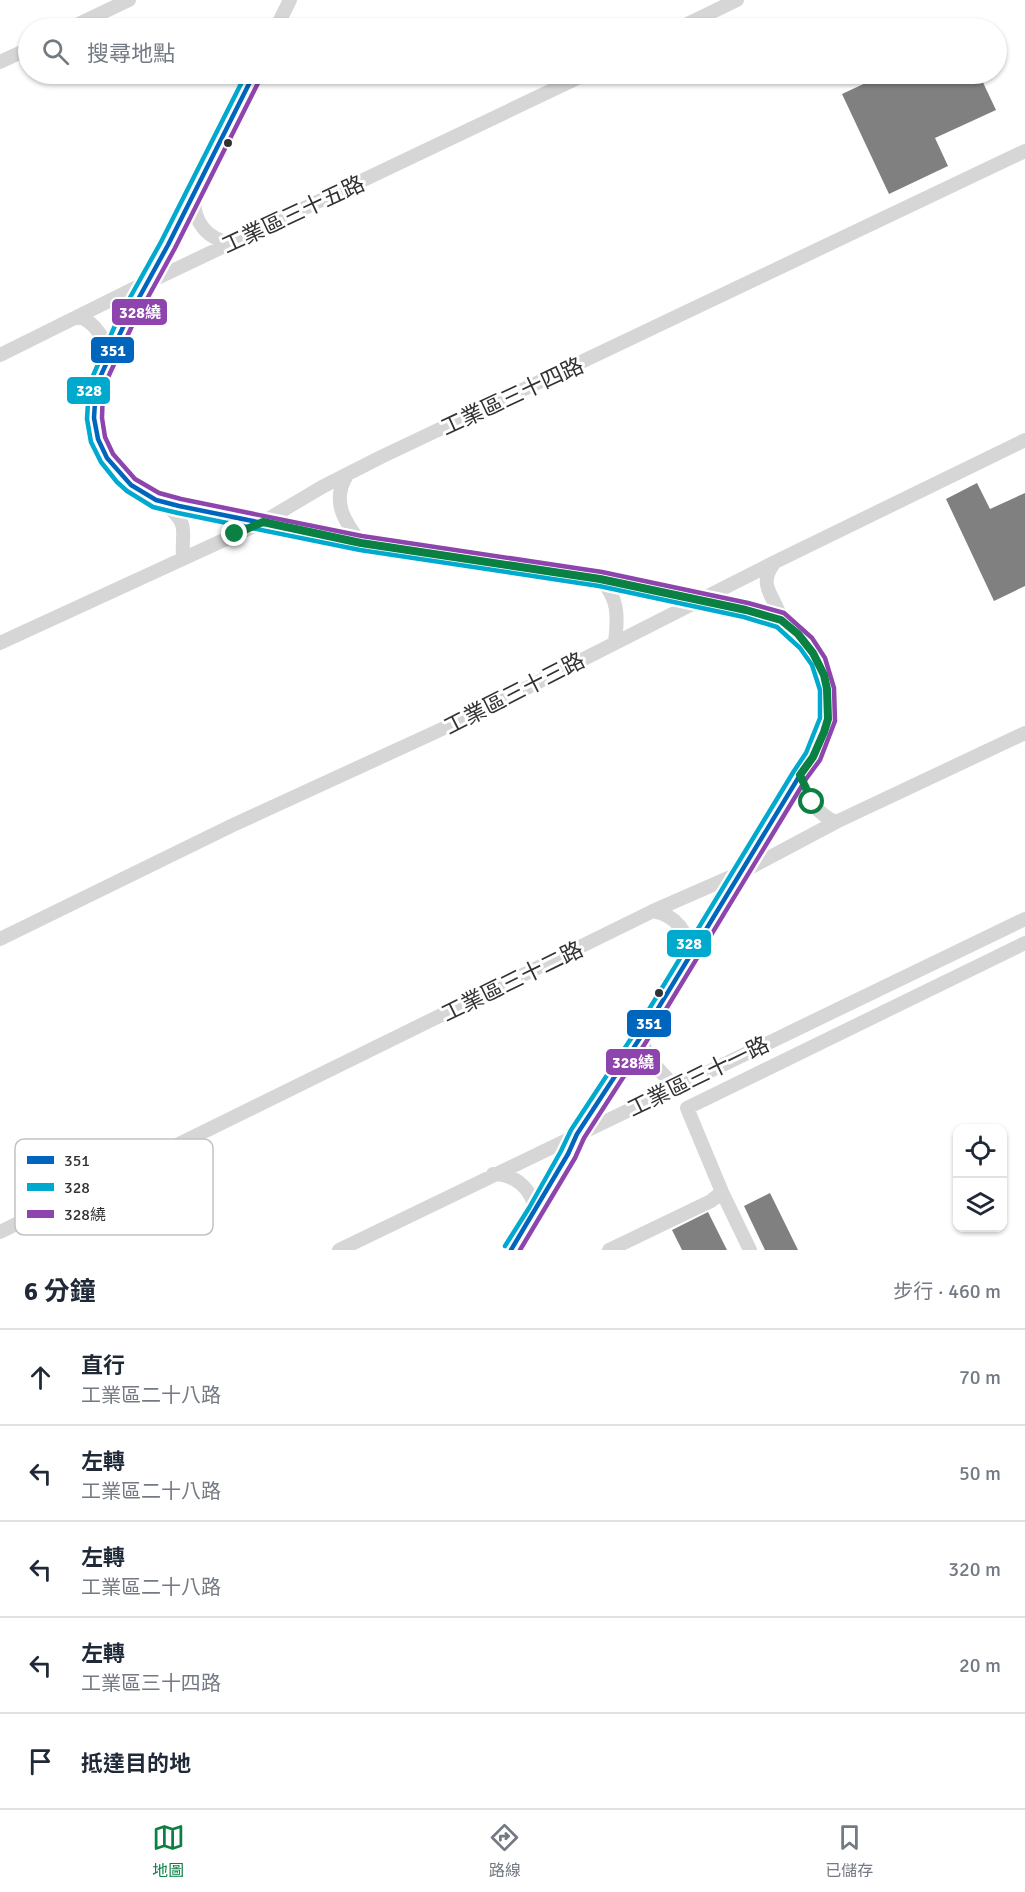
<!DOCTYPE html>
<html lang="zh-TW">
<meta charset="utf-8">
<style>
body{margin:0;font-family:Signika,"Noto Sans TC",sans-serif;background:#f2f2f3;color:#1f2937}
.controls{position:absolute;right:18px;bottom:18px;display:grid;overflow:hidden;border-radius:12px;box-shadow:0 2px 4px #0004}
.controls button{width:54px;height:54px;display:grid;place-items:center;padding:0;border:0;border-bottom:2px solid #e0e1e3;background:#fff;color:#1f2937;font:30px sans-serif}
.stop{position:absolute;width:18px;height:18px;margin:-14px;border:4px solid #0b8043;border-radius:50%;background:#fff}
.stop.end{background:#0b8043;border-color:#fff;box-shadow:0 2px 6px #0008}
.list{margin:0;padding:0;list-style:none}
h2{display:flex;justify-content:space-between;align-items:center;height:78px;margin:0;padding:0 24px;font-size:26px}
h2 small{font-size:20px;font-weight:400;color:#747a83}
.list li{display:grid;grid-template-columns:39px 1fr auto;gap:18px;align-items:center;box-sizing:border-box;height:96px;padding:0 24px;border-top:2px solid #e0e1e3}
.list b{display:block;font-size:22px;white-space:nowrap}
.list p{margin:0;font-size:20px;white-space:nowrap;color:#747a83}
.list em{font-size:20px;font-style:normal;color:#747a83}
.icon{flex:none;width:33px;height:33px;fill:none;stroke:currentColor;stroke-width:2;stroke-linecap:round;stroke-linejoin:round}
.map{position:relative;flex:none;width:1025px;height:1250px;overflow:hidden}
.search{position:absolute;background:#fff;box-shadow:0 2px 4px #0004;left:18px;right:18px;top:18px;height:66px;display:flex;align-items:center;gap:15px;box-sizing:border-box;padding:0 21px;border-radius:33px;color:#747a83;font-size:22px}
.sheet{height:558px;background:#fff}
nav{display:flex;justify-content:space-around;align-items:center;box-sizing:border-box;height:84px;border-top:2px solid #e0e1e3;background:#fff;font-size:16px;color:#747a83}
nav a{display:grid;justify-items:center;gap:3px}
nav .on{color:#0b8043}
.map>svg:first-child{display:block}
.building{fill:#808080}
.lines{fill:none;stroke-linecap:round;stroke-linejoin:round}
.minor{stroke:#d6d6d6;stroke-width:14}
.bus-1-casing{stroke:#fff;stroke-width:9}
.bus-2-casing{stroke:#fff;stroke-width:9}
.bus-3-casing{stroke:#fff;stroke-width:9}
.bus-1{stroke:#0065bd;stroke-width:4.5}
.bus-2{stroke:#00a9ce;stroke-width:4.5}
.bus-3{stroke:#8e44ad;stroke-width:4.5}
.route{stroke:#0b8043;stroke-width:8}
.bus-dot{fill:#323232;stroke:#fff;stroke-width:2}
.labels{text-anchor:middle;stroke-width:6;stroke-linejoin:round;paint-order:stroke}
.street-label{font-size:22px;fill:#323232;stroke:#fff}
.key{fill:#fff;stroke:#c2c2c2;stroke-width:1.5}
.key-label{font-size:16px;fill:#323232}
.line-badge{stroke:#fff;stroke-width:2}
.badge-label{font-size:16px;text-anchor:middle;font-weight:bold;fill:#fff}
</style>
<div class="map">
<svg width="1025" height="1250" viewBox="0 0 1025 1250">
<rect width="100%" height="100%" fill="#fff"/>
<path class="building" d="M885,74H979L996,110L935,138L948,166L889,194L842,94Z
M977,483L990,509L1025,493V586L994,601L946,499Z
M770,1193L798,1250H765L744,1206Z
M708,1212L727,1250H682L672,1230Z"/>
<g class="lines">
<path class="minor" d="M70,28L129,0
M276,28L290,0
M679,28L737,0
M0,62L28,49
M254,74L168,245L124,325L96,386L94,418L98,439L107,458L122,477L131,485L156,500L179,506L361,543L600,579L746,610L781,620L806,643L819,662L827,689L828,719L813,757L800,775L768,829L688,957L640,1038L577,1134L568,1154L535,1212L511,1250
M195,195C191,220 207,240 232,243
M78,317C96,321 106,342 110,358
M0,355L147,282L151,281L586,74
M347,475C331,501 344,521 361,543
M165,504C191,526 181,529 183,558
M775,562C755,587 777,597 781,620
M600,579C619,598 618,617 615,642
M0,643L263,522L322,487L381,457L1025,151
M800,775C802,794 818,815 836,822
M653,911C676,915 690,933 688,956
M0,939L233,825L477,713L775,562L1025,440
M640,1038L651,1061L675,1087
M493,1174C515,1174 533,1189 535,1212
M0,1232L653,911L742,872L836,822L1025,733
M339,1250L1025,919
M609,1250L711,1201L722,1192
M750,1250L722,1192L687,1108L1025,943"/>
<g class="bus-1-casing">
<path id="bus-1" d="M254,74L168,245L124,325L96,386L94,418L98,439L107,458L131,485L156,500L179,506L361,543L600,579L746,610L781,620L806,643L819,662L827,689L828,719L813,757L800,775L640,1038L577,1134L568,1154L511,1250"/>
</g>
<g class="bus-2-casing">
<path id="bus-2" d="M246,74L161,242L117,321L89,385L87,419L91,442L101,462L117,482L127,491L153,507L178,513L360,550L599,586L744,617L777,627L800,648L812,665L820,690V718L806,753L794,771L634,1034L571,1130L561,1151L529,1208L505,1246"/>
</g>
<g class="bus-3-casing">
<path id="bus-3" d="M261,77L175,248L131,328L103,388L102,418L105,437L113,454L135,479L159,493L181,499L362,536L602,572L748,603L784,613L812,638L825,658L834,688L835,721L820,760L806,779L646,1042L584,1138L575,1158L520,1250"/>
</g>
<use href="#bus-1" class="bus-1"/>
<use href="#bus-2" class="bus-2"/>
<use href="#bus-3" class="bus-3"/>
</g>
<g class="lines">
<path class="route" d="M235,534L263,522L361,543L600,579L746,610L781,620L798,634L813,653L824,675L827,689L828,719L824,732L813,757L800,775L812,802"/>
</g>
<g class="bus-dot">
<circle cx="228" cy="143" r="5"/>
<circle cx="659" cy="993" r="5"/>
</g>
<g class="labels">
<g class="street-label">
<text transform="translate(293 214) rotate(-25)" y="8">工業區三十五路</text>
<text transform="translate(512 396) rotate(-25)" y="8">工業區三十四路</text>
<text transform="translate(514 693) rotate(-27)" y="8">工業區三十三路</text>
<text transform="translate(512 981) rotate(-26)" y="8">工業區三十二路</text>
<text transform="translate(698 1076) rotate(-26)" y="8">工業區三十一路</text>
</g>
</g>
<rect x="15" y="1139" width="198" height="96" rx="9" class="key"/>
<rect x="27" y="1156" width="27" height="8" fill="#0065bd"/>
<rect x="27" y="1183" width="27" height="8" fill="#00a9ce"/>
<rect x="27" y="1210" width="27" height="8" fill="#8e44ad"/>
<g class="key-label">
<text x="64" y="1166">351</text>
<text x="64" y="1193">328</text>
<text x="64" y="1220">328繞</text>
</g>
<g class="line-badge">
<rect x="111" y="298" width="57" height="28" rx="6" fill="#8e44ad"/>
<rect x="90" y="336" width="45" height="28" rx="6" fill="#0065bd"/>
<rect x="66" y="376" width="45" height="29" rx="6" fill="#00a9ce"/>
<rect x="666" y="929" width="46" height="29" rx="6" fill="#00a9ce"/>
<rect x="626" y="1009" width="46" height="29" rx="6" fill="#0065bd"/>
<rect x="605" y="1048" width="56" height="28" rx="6" fill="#8e44ad"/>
</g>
<g class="badge-label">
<text x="140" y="318">328繞</text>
<text x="113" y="356">351</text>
<text x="89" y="396">328</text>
<text x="689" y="949">328</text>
<text x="649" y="1029">351</text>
<text x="633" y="1068">328繞</text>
</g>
</svg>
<div class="controls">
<button><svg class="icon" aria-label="locate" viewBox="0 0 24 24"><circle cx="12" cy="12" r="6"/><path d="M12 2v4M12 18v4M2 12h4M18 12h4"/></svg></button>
<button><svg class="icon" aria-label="layers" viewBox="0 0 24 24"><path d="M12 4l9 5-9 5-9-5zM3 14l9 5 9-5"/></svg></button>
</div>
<div class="stop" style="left:812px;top:802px"></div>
<div class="stop end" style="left:235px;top:534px"></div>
<div class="search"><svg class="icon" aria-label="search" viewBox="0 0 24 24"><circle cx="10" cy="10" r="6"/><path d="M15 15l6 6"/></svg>搜尋地點</div>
</div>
<section class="sheet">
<h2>6 分鐘<small>步行 · 460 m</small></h2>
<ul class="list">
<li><svg class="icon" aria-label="ahead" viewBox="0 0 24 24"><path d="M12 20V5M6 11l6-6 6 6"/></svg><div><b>直行</b><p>工業區二十八路</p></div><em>70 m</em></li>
<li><svg class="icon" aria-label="left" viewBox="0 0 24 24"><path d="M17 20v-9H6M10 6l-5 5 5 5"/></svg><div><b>左轉</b><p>工業區二十八路</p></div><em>50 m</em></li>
<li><svg class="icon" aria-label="left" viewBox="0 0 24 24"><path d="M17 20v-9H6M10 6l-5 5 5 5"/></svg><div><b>左轉</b><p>工業區二十八路</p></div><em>320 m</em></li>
<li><svg class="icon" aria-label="left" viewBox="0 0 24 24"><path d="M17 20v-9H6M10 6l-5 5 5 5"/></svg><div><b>左轉</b><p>工業區三十四路</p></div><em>20 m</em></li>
<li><svg class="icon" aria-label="arrive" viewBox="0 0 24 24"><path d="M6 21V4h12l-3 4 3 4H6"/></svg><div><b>抵達目的地</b></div></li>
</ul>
</section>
<nav>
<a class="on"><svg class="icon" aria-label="map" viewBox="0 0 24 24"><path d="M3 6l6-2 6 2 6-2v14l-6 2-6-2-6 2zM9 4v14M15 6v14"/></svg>地圖</a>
<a><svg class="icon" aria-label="directions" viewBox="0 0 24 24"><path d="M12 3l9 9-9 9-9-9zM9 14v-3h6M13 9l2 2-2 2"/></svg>路線</a>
<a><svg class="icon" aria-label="saved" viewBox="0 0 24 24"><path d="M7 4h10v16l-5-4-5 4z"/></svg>已儲存</a>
</nav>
